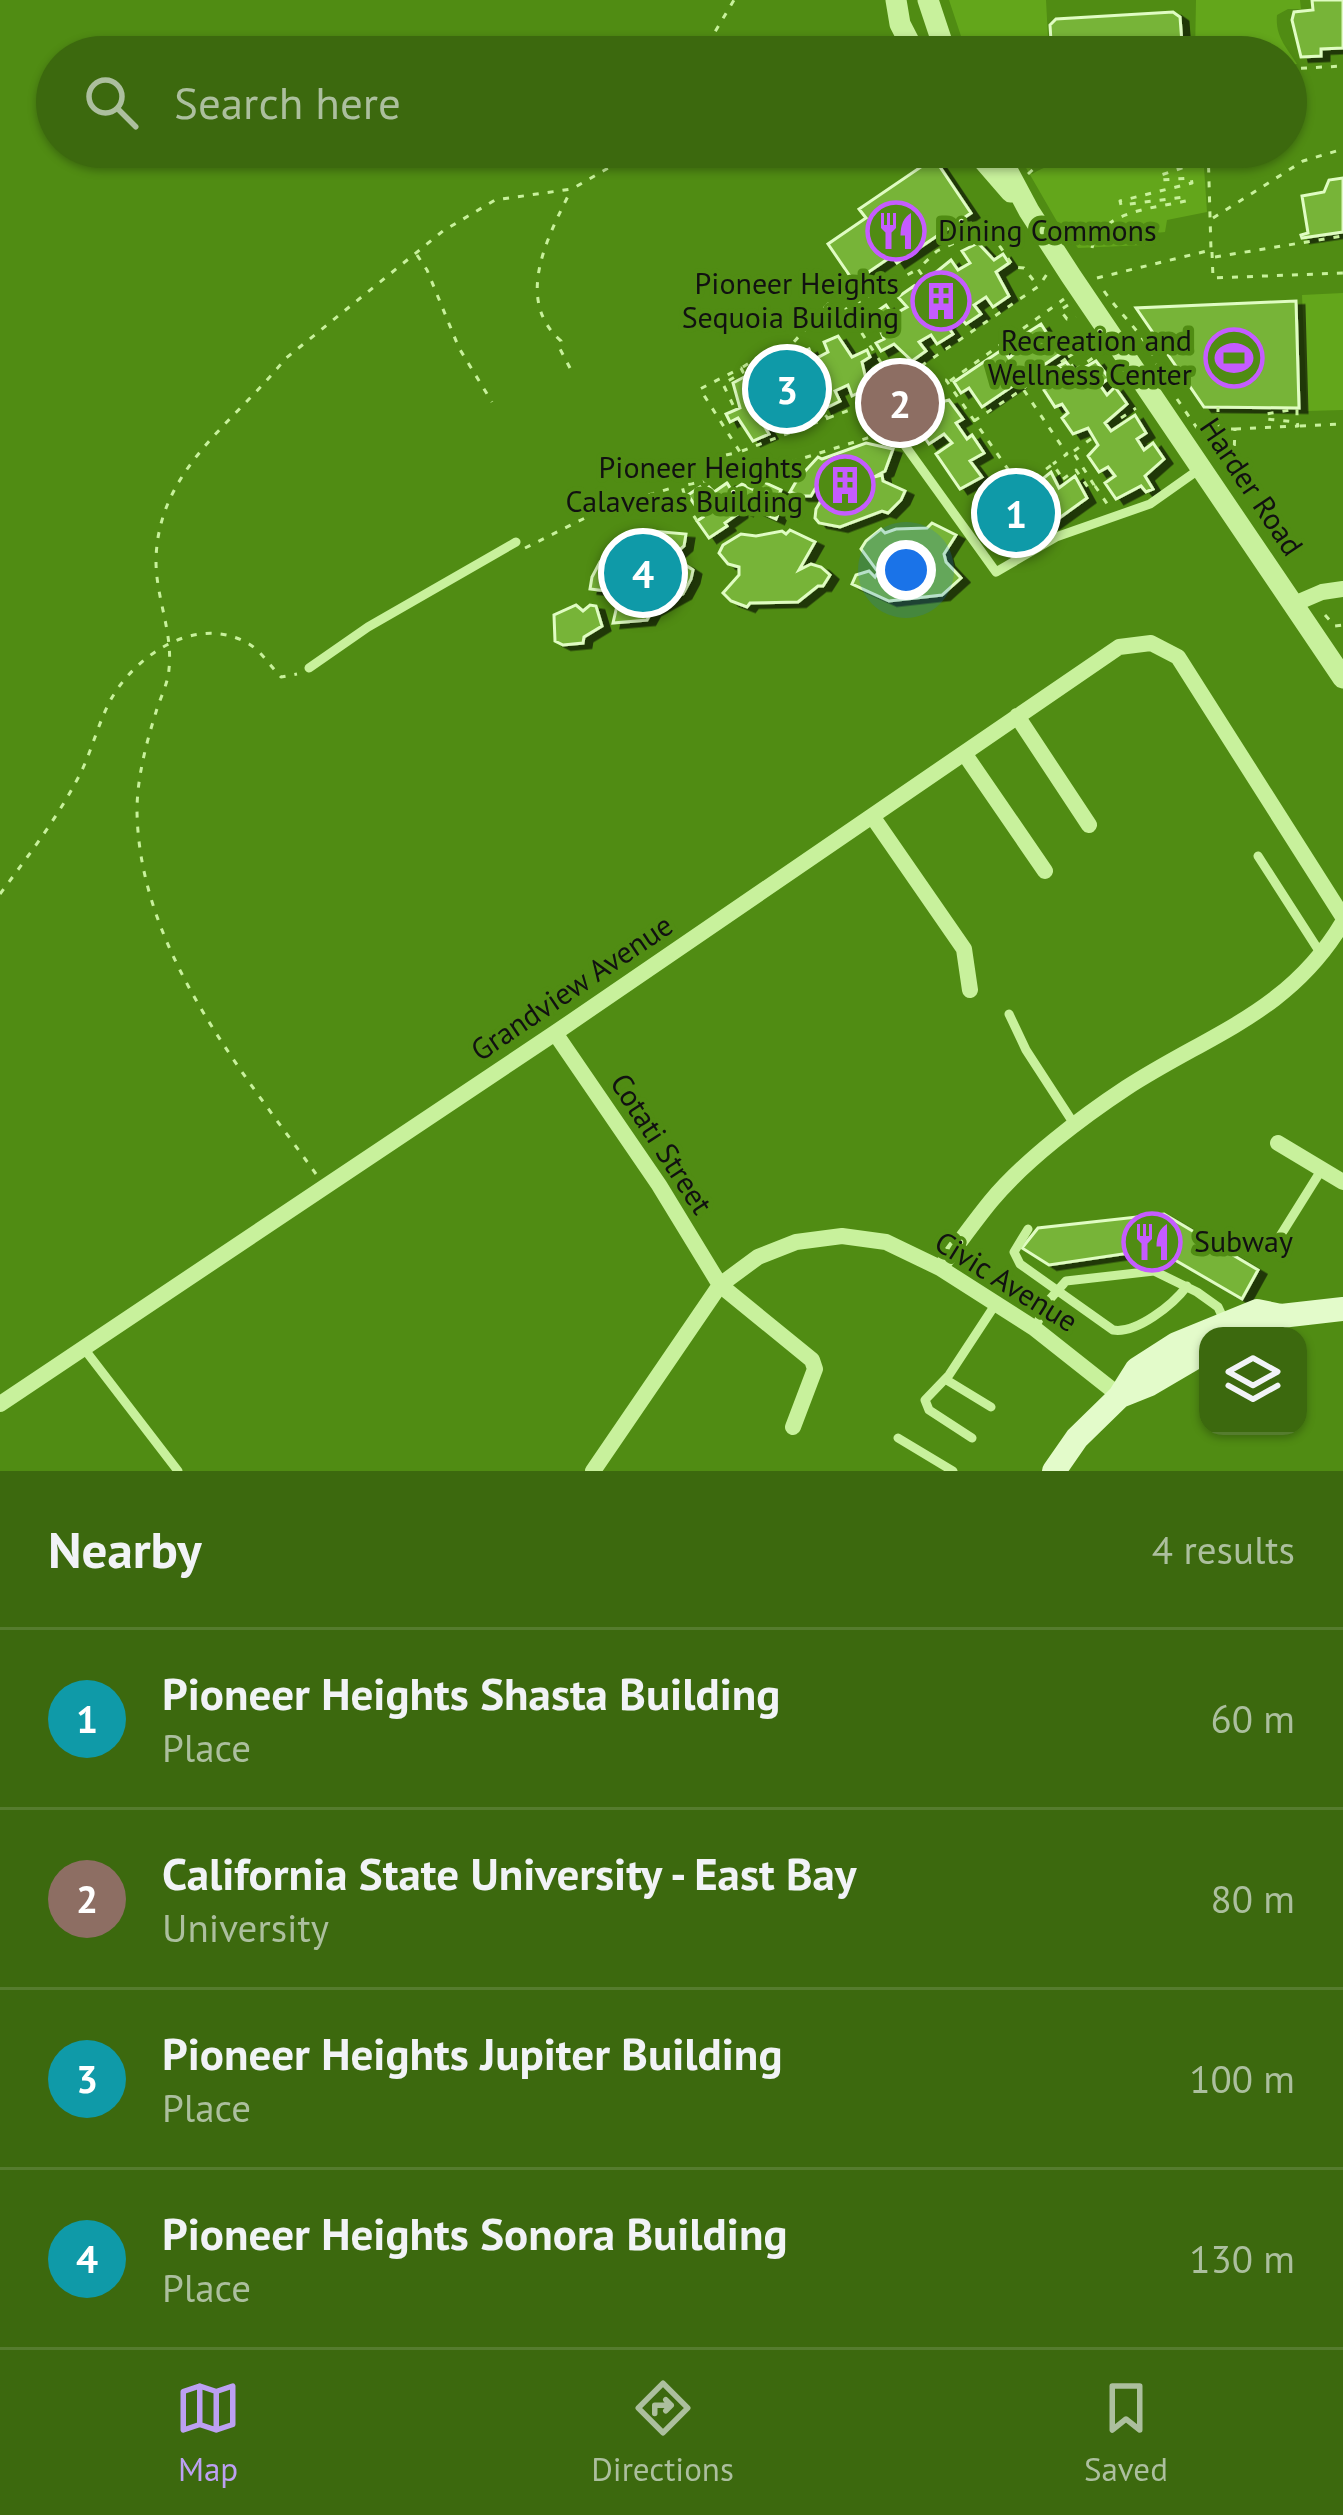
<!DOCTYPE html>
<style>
body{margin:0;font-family:"PT Sans",sans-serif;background:#436f17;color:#f1f3f6}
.controls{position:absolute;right:36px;bottom:36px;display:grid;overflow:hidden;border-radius:24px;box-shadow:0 3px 9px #0004}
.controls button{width:108px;height:108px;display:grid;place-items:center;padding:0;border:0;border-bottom:3px solid #557c2e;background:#3c690e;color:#f1f3f6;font:60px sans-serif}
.you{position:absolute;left:906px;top:570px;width:42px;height:42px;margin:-30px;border:9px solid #fff;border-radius:50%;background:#1a73e8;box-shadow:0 0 0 18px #1a73e833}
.badge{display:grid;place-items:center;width:78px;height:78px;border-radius:50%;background:#bca0f2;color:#fff;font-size:39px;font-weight:700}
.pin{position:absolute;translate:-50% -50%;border:6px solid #fff;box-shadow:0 3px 12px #0006}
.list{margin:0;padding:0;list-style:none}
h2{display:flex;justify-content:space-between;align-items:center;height:156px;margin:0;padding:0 48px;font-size:51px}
h2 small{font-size:39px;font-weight:400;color:#acbf9e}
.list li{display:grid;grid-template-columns:78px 1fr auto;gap:36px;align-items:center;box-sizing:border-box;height:180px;padding:0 48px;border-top:3px solid #557c2e}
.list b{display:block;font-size:45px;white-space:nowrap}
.list p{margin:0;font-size:39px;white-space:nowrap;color:#acbf9e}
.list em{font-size:39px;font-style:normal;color:#acbf9e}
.icon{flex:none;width:66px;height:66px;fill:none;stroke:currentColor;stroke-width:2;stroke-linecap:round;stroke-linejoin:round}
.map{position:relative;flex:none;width:1343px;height:1471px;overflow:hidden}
.search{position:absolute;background:#3c690e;box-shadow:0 3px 9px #0004;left:36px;right:36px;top:36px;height:132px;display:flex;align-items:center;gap:30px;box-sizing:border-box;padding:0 42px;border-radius:66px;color:#acbf9e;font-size:45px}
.sheet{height:876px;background:#3c690e}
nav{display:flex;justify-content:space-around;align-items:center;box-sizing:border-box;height:168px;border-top:3px solid #557c2e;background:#3c690e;font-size:33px;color:#acbf9e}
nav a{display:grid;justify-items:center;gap:6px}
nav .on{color:#bca0f2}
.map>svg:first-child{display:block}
.green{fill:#63a61b}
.building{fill:#77b437;stroke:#e0fcc3;stroke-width:3;filter:url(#shadow)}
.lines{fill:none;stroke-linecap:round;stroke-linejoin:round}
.path{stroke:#c8f19c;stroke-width:3;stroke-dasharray:6 9;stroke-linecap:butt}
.service{stroke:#c8f19c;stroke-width:9}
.minor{stroke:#c8f19c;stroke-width:16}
.tertiary{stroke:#c8f19c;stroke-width:21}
.secondary{stroke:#e3fbca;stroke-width:24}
.labels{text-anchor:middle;stroke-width:9;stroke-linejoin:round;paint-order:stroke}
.poi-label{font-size:30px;fill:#111;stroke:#508c13;text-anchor:end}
.street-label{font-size:30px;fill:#111;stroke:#508c13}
</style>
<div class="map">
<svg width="1343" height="1471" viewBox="0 0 1343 1471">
<defs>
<filter id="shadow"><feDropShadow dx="8" dy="4.5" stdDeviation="0" flood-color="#0009"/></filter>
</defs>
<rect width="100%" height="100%" fill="#508c13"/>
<path class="green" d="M949,0H1046L1049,57H968Z
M1196,0H1300L1301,9H1288L1277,15C1275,36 1286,47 1297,64L1286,65V57L1195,54Z
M1014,147H1054L1029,170L1032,174C1061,157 1060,170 1088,166C1124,162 1167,134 1203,152L1207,212L1167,220L1165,232L1145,234V245L1078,248L1059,225Z
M1343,293V410L1307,411L1302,295Z"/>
<path class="building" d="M1312,0H1343V48L1321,49V56L1301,57L1292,20L1294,12L1313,10Z
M1173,12L1180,17L1183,57H1156L1155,48L1146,39L1085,43L1078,57H1052L1050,25L1056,19Z
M934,158L971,213L897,263L892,256L854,282L828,244L866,218L859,209Z
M1343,178V232L1302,238L1301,235L1308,233L1302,196L1324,192L1329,180Z
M978,243L994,260L1003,254L1009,263L996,272L1009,296L993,307L986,297L974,305L981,314L966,324L948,304L939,310L949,321L946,324L953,334L937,344L931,335L919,342L926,351L912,361L894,344L881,351L876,343L884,339L873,314L886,305L893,315L907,307L898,297L914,286L920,297L942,281L935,273L951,260L958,270L970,263L962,251Z
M1296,301L1299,408L1204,407L1136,308Z
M1041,324L1060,354L982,407L969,388L961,393L954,382L1003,349L1009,358L1014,354L1008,345Z
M838,336L852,357L867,350L870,357L862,362L868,388L852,396L848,385L835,391L840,401L824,409L819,398L814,396L795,404L798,420L781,428L777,418L763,424L769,434L753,441L738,418L730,422L726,414L740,408L733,383L748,375L753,387L768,380L763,370L778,363L792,387L802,383L794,355L809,349L813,360L828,352L824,342Z
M1096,361L1109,378L1100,385L1107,395L1115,387L1127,404L1105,423L1111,431L1135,415L1146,433L1137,439L1144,450L1153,443L1164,459L1145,476L1153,489L1146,492L1141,486L1116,499L1105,483L1115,476L1108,467L1099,472L1088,456L1098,445L1088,428L1073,434L1062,418L1068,413L1062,404L1055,407L1044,390L1065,374L1059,366L1066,362L1075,373Z
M924,389L933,404L949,400L963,419L956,423L967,439L972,435L984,453L970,461L982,477L960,489L936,454L952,443L944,434L929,444L905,409L919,400L916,394Z
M866,443L893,449L885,471L874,477L882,475L883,481L905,491L901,500L888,513L882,511L840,527L819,523L815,518L816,509L822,499L839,495L838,491L826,494L824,489H815L811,496H801L790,492L797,480L818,457L822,459Z
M1051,472L1059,488L1075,476L1087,498L1051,524L1041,507L1032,513L1044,529L1018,549L1002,551L990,532L1007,523L996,509L1016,495L1018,499Z
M757,479L781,490L777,499L783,502L776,519L747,506L745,511L739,508V513L725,523L727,526L709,538L697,521L703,517L688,495L700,487L704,492L709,487L714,492L727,483L732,491L742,484L752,489Z
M932,523L956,535L944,554L946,562L961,578L942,595L889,601L852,584L856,575L869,571L875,577L878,572L861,549L866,541L881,529L885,533L896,529L927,528Z
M790,530L815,542L799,570L811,564L821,567L830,575L823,586H818L798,602L750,603L747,607L731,601L723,593L739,575V567L728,564L719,553L723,545L741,534L756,536L782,531L786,534Z
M651,531L686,534L684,546L677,552H668L663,558L668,564H684L693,570L691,579L683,594L652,611L647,620L613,623L619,597L615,592L590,589L592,577L600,562L607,563V557Z
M576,605L583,611L590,605L596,606L602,626L584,637L583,643L563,645L555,641L554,615Z
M1164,1214L1258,1270L1242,1299L1156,1249L1049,1265L1022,1248L1038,1228Z"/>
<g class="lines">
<path class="path" d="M700,57L734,0
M1286,69L1343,66
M1028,174L1058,147
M1213,218L1303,161L1343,149
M970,222L974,234L980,231L992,235L1014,267L1024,268L1037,285
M1092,248C1100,211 1155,208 1186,201L1185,197L1121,205L1120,201L1192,183L1191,178L1161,180V175L1209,159
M1212,252L1213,278L1343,273
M417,255L427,270L459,348L492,402
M1215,257L1343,236
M1097,278L1211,250L1208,147
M930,287L918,269L937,251L972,235
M1104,291C1125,321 1151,339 1161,376
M1068,305L1060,310L1067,319L1076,317
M784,353L828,304L843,309
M1068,357L1084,347
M743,367L767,351L784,353L798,385
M570,368L559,347L561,341C513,299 549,235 571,190
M1075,370L1093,358L1084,347L1093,341
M950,381L1064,299
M896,383L1039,286L1047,274
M1024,388L1067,358L1076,372
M879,396L895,384L846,309L918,269
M1177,399L1199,431L1218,429V407
M900,414C904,396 927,380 946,380L1021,488L988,510
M828,418L866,404
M1121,418L1136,408
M974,421L1023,389L1067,454L1053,464
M1300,426L1343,424
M1235,429L1298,426L1297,422L1266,419V414L1297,409V422
M742,451L828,418L825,415L813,419L804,400
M1074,451L1091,439
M1212,453L1234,454L1235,429H1220
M726,455L740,452L700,389L741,368L743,372L723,384L734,407
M1063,479L1076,470L1089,489L1094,485L1073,452
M1095,486L1110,508
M1022,487L1053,464L1064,481
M975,520L988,510L998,525
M697,521L687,505L682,486L794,461L877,435L876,426
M525,548L605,508L675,487
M1325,615L1335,626L1343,625
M0,894C28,856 56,820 78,778C91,754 97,726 110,701C135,655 197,613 249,644C261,651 271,667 281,677L297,674
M316,1174C239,1067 139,949 137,811C137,778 146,744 156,712C160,698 168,684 169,669C173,632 156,598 156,561C157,470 234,423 285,359L443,231L495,200L572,189L610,167L633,147"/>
<path class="service" d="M878,408L996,572L1056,537L1150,504L1201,468
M309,668L368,627L516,542
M1258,856L1321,954
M1009,1014L1026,1050L1076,1127
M1028,1229L1014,1252L1020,1264L1113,1330C1136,1334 1173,1305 1187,1286
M1277,1241L1322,1169
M1035,1327L1050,1299L1066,1281L1154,1271L1197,1292L1218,1307L1225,1322
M82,1346L178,1471
M945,1379L991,1407
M898,1438L953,1471
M972,1438L929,1410L925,1400L949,1375L995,1305"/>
<path class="minor" d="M1294,604L1322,592L1343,589
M1017,716L1089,825
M964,753L1045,871
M872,816L964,949L970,990
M555,1033L659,1185L720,1285L812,1360L815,1369L793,1427
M1278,1143L1343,1182
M940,1268C957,1246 973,1223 991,1201C1024,1161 1082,1117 1126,1088C1209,1034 1289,1013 1343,922
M0,1404L555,1033L1119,647L1151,643L1178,657L1343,917
M593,1471L720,1285L758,1257L796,1242L842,1236L886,1242L940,1268L1034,1328L1120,1396"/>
<path class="tertiary" d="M896,0L900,24L917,57
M928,0L947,57
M972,147L1011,192
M995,147L1029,211L1071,276L1343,678"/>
<path class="secondary" d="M1245,1336L1263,1330L1281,1316
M1120,1396L1150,1384L1208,1350
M1054,1471L1077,1438L1120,1396L1137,1369L1176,1344L1257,1311L1281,1316L1343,1309"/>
</g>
<defs>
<g id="restaurant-ring" transform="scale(3)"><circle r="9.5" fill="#508c13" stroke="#c55cff" stroke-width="1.5"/><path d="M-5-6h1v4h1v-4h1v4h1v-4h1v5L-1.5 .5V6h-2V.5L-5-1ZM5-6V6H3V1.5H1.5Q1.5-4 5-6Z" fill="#c55cff"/></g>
<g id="building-ring" transform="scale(3)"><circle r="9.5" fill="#508c13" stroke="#c55cff" stroke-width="1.5"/><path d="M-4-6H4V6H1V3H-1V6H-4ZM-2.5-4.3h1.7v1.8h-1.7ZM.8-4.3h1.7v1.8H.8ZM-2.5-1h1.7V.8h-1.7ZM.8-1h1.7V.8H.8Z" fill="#c55cff"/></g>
<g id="stadium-ring" transform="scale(3)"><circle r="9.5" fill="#508c13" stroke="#c55cff" stroke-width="1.5"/><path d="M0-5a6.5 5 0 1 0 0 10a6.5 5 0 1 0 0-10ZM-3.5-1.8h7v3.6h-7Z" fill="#c55cff"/></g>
</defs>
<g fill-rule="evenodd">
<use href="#restaurant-ring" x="896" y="231"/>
<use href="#building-ring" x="941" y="301"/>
<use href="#stadium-ring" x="1234" y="358"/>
<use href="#building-ring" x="845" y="485"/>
<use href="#restaurant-ring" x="1152" y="1242"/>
</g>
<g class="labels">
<g class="poi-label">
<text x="938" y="241" text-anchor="start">Dining Commons</text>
<text x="899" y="294">Pioneer Heights<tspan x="899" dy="34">Sequoia Building</tspan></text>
<text x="1192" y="351">Recreation and<tspan x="1192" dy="34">Wellness Center</tspan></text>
<text x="803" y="478">Pioneer Heights<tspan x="803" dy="34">Calaveras Building</tspan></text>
<text x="1194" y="1252" text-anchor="start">Subway</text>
</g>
<g class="street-label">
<text transform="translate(1251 487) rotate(56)" y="10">Harder Road</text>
<text transform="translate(572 988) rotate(-34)" y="10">Grandview Avenue</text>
<text transform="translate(661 1144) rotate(57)" y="10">Cotati Street</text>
<text transform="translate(1006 1282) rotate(32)" y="10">Civic Avenue</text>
</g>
</g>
</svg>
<div class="controls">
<button><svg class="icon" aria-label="layers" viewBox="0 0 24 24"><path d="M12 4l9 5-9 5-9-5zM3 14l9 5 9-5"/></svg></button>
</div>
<div class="you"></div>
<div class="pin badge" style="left:1016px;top:513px;background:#0f9aa8">1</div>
<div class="pin badge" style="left:900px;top:403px;background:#8d6e63">2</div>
<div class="pin badge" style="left:787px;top:389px;background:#0f9aa8">3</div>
<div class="pin badge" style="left:643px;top:573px;background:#0f9aa8">4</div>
<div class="search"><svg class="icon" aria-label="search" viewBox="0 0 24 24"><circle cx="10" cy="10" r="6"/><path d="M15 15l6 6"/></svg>Search here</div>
</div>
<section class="sheet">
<h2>Nearby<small>4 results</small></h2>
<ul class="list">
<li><span class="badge" style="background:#0f9aa8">1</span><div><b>Pioneer Heights Shasta Building</b><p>Place</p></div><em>60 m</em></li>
<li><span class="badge" style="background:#8d6e63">2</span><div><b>California State University - East Bay</b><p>University</p></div><em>80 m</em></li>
<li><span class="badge" style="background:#0f9aa8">3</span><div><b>Pioneer Heights Jupiter Building</b><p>Place</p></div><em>100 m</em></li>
<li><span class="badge" style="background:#0f9aa8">4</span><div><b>Pioneer Heights Sonora Building</b><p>Place</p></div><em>130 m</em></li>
</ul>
</section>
<nav>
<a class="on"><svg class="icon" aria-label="map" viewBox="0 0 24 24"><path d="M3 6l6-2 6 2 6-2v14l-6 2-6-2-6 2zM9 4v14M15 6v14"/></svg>Map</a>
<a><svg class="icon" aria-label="directions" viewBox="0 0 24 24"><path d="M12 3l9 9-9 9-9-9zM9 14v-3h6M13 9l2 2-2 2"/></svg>Directions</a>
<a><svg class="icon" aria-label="saved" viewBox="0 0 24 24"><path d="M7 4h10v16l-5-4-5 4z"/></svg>Saved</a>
</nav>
